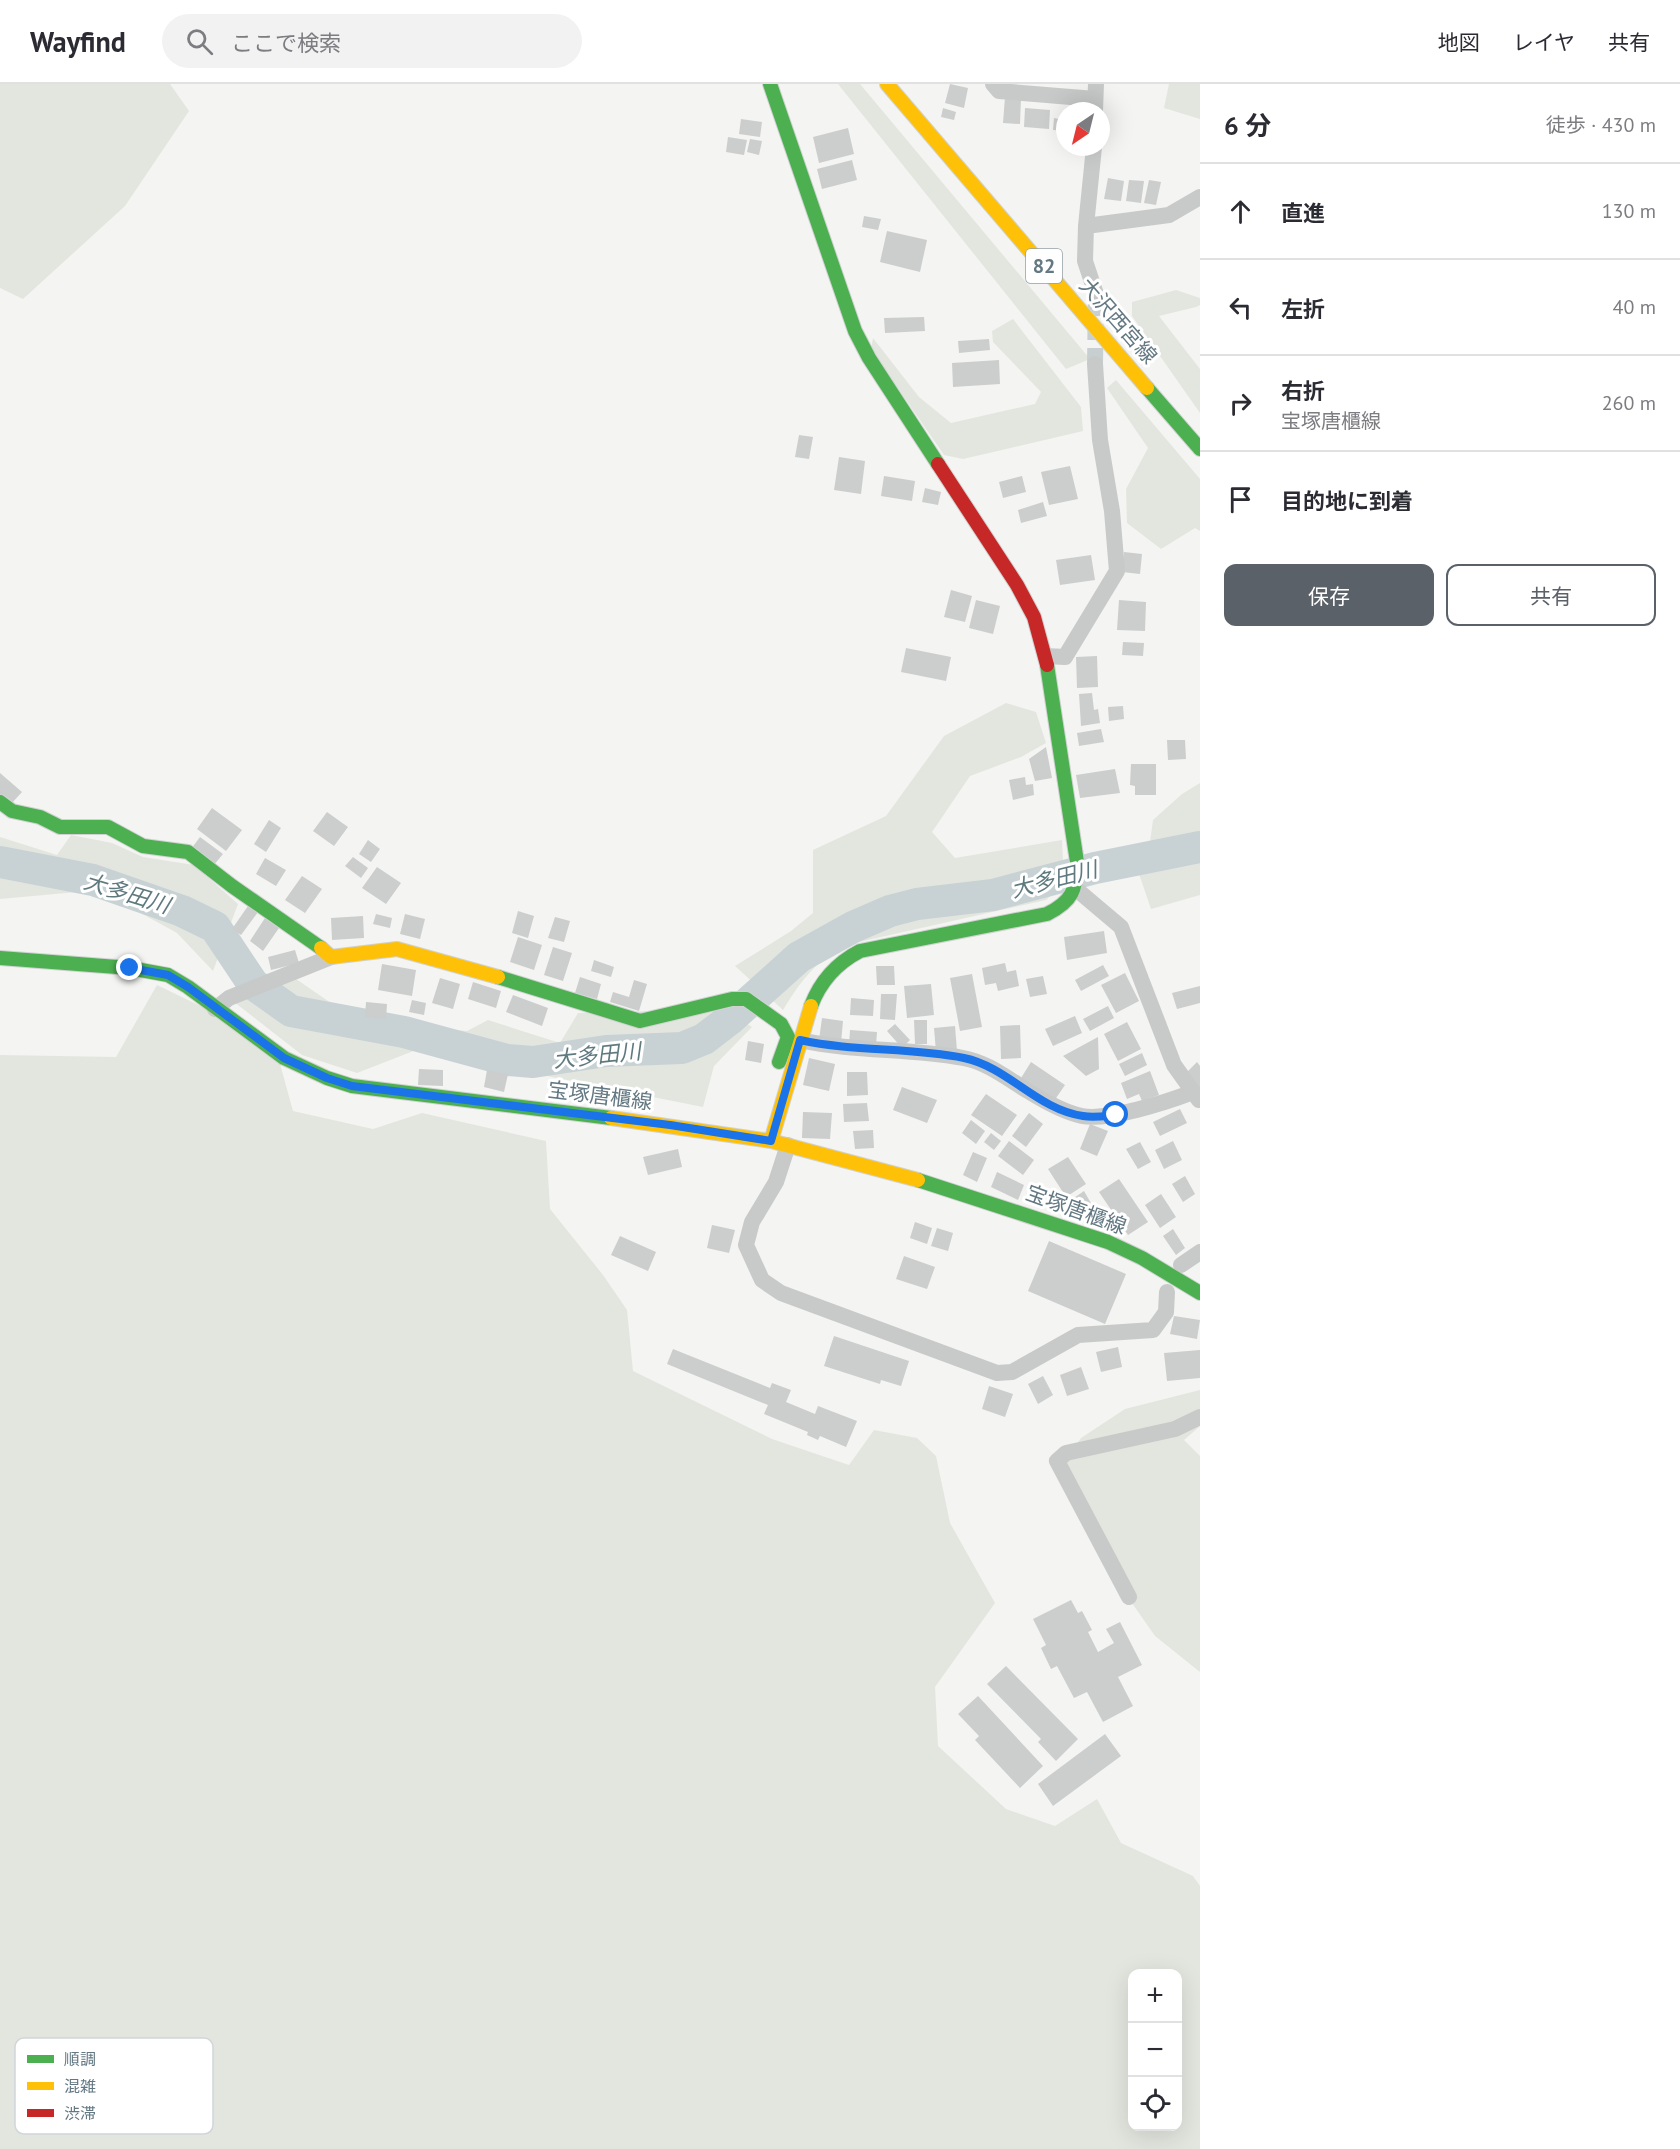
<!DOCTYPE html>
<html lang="ja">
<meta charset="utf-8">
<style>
body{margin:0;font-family:"PT Sans","Noto Sans JP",sans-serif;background:#f2f2f3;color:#2b2b33}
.controls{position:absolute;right:18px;bottom:18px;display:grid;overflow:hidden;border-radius:12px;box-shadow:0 6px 24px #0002}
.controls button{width:54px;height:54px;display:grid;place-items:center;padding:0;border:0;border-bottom:2px solid #e1e1e2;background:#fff;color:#2b2b33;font:30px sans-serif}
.compass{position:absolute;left:1056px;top:18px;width:54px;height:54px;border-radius:50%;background:#fff;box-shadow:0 6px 24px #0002;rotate:215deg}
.stop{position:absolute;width:18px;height:18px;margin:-14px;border:4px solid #1a73e8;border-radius:50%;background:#fff}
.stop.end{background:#1a73e8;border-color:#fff;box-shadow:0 2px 6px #0008}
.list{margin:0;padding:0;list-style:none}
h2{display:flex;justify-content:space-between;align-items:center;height:78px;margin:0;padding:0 24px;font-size:26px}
h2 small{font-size:20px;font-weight:400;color:#7c7c81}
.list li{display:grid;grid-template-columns:39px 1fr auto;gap:18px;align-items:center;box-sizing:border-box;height:96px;padding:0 24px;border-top:2px solid #e1e1e2}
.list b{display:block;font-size:22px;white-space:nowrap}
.list p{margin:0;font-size:20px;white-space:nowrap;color:#7c7c81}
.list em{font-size:20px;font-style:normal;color:#7c7c81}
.actions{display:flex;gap:12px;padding:18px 24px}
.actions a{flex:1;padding:14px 0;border:2px solid #5b6168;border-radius:12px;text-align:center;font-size:21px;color:#5b6168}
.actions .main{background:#5b6168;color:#fff}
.icon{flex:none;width:33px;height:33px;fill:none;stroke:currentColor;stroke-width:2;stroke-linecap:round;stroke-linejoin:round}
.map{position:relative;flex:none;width:1200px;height:2065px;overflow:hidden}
header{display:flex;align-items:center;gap:36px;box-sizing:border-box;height:84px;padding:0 30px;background:#fff;border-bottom:2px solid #e1e1e2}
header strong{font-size:28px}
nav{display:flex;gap:33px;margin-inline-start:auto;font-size:21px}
.search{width:420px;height:54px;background:#f2f2f3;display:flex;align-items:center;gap:15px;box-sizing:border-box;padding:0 21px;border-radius:33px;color:#7c7c81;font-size:22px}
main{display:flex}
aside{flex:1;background:#fff}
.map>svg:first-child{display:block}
.green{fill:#e3e6df;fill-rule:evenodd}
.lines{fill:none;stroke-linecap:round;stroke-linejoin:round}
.river{stroke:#c8d2d4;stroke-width:32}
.building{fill:#cccecd}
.street-tunnel{stroke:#c8cfd0;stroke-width:16;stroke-dasharray:16 8;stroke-linecap:butt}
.fast-casing{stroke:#d0d2d2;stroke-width:16}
.slow-casing{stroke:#d0d2d2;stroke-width:16}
.jam-casing{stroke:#d0d2d2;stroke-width:16}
.street{stroke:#c8cac9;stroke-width:16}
.fast{stroke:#4caf50;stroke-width:14}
.slow{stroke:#ffc107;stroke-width:14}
.jam{stroke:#c62828;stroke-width:14}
.route{stroke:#1a73e8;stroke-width:8}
.labels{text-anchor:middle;stroke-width:6;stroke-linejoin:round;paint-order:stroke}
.shield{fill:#fff;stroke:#92a0a8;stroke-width:1.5}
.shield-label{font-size:20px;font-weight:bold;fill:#637882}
.street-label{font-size:21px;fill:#637882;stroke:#fff}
.water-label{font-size:22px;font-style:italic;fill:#5f7a7f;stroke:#fff}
.key{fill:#fff;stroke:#d0d6da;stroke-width:1.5}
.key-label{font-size:16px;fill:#637882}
</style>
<header>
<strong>Wayfind</strong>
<div class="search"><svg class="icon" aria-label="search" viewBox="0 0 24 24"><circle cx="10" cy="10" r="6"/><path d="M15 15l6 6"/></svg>ここで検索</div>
<nav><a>地図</a><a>レイヤ</a><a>共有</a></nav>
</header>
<main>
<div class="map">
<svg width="1200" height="2065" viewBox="0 0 1200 2065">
<rect width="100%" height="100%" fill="#f4f4f2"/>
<path class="green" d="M0,0H170L189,27L125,122L23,215L0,204Z
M838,0H860L1090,275L1066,285Z
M1169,0H1200V35L1164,24Z
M1176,206L1200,214V221L1196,223L1159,232L1200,285V329L1132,232V218Z
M1013,235L1081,323L1083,347L963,375L944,371L871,265L873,254L919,313L951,339L1035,320L1041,308L993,258L992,247Z
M1116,296L1200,395V447L1195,444L1161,465L1127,439L1126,405L1148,364L1107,304Z
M1006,619L1036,628L1046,659L1021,673L970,692L932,748L955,774L1062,756L1064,800L1046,816L841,862C812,882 801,897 783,926L735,882L791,847L813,829V766L886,732L944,652Z
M1200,699V811L1151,825L1138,787L1150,758L1153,736L1182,710Z
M71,751L112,759L143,773L194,781L238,820L213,887L177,849L99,806L0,815V753L57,771Z
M296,895L331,919L347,934L406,944L422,943L467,947L488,936L560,959L578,929L724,925L752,943L714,982L703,1023L416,966L357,989L302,971L229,914Z
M157,901L221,932L280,980L293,1027L373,1045L422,1029L546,1057L550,1125L603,1191L627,1226L633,1287L772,1355L849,1381L874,1346L917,1354L936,1372L950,1439L995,1519L935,1603L938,1662L1006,1725L1055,1742L1097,1715L1121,1759L1193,1792L1200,1802V2065H0V971L116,973ZM1132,1890H1178V2042H1132Z
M1200,1306V1342L1184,1356L1200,1372V1588L1155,1552L1125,1509L1059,1386L1081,1354L1125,1325Z"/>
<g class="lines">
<path class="river" d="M0,778L93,796L182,827L215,843L253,900L291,927L404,948L507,976L533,978L606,967L682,964L704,955L730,935L799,873L853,843L890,827L917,820L993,811L1095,784L1200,763"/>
</g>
<path class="building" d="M950,0L968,4L964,24L945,19Z
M1005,13L1021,14L1020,40L1003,39Z
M943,24L956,28L954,36L941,33Z
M1025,24L1050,26L1049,45L1024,43Z
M1054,34L1065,36V47L1053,46Z
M741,35L762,38L760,53L739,50Z
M848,44L854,70L819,79L813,53Z
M728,53L747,56L744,71L726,68Z
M750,55L762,57L759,71L747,68Z
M852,76L857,96L822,105L817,85Z
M1108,94L1124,97L1121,117L1104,115Z
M1129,96L1144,97L1141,119L1126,117Z
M1149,96L1161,98L1156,121L1144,119Z
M864,132L881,135L878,146L862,143Z
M887,147L927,156L920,188L880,178Z
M924,233L925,247L885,249L884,234Z
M989,255L990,266L959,269L958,257Z
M999,276L1000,300L953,303L952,279Z
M799,351L813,353L809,375L795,373Z
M839,373L865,377L861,410L834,406Z
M1070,382L1078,415L1049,421L1041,388Z
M884,392L915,397L912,417L881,412Z
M1022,392L1026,408L1003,414L999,398Z
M925,404L941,408L938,421L922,418Z
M1043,418L1047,432L1021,439L1018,426Z
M1124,468L1142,470L1140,490L1122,488Z
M1091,471L1095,496L1060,501L1056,476Z
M951,506L972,512L965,538L944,533Z
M976,516L1000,522L993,550L969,544Z
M1119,516L1146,518L1145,547L1117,546Z
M1123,558L1144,559L1143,572L1122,571Z
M906,564L951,573L946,597L901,588Z
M1097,572L1098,603L1077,604L1076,573Z
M1092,609L1094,626L1098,625L1100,639L1081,642L1079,610Z
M1123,622L1124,635L1109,637L1108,623Z
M1101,645L1104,658L1079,662L1077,649Z
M1167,656H1185L1186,675L1168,676Z
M1046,663L1052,694L1035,697L1029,675Z
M1131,680H1156V711H1135V702L1130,701Z
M1115,685L1120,709L1080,714L1076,691Z
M0,689L22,708L11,720L0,711Z
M1025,693L1026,701L1033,700L1034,711L1013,716L1009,696Z
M212,724L242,746L226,767L197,745Z
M327,728L348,743L334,762L313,747Z
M269,736L281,744L266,768L254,760Z
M200,753L223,770L213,782L191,765Z
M368,756L380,765L371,778L359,770Z
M353,773L368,784L361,794L345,782Z
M265,774L286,786L276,802L256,790Z
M377,783L401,799L386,820L362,804Z
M302,792L322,805L305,829L285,816Z
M248,822L258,828L241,851L232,845Z
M518,827L534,832L528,854L512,849Z
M376,830L392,834L390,844L373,840Z
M405,830L425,835L420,855L400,850Z
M363,832L364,854L332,856L331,834Z
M555,833L570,837L564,858L548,854Z
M265,834L279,844L263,867L250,857Z
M1104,847L1107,869L1067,876L1064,853Z
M518,853L542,861L534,886L510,878Z
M553,863L572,869L563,897L544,891Z
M295,866L299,879L271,886L268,873Z
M594,876L614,883L611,893L591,887Z
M1005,879L1007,888L1016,886L1019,902L998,907L996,899L985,901L982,884Z
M382,880L416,886L412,912L378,906Z
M1103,881L1109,892L1081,907L1075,896Z
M876,882H894L895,901H877Z
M1125,889L1139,917L1116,929L1101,901Z
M972,890L982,943L960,947L950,894Z
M1043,892L1047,910L1030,913L1026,895Z
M580,893L601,900L597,915L575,909Z
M440,894L460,900L453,925L432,919Z
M634,896L647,900L639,927L610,918L613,908L629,913Z
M473,898L501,907L496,924L468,915Z
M931,900L934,931L907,934L904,902Z
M1200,902V919L1177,925L1172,909Z
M881,910H897L895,936L880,935Z
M513,911L548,924L542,942L506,928Z
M851,914L874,916L873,932L850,931Z
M412,916L426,919L424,931L409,928Z
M366,918L387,920L386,935L365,933Z
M1108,922L1114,934L1090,947L1083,935Z
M1075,932L1082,949L1053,962L1045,945Z
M822,934L843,937L841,959L819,956Z
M914,936H927V960H915Z
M1127,938L1141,965L1118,977L1104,950Z
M895,940L910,956L902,964L887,947Z
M1020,941L1021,974L1001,975L1000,942Z
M955,942L957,967L936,968L934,944Z
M850,946L877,948L876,962L849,961Z
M1098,953L1099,985L1086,992L1063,972Z
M748,957L764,960L761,979L745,976Z
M1142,969L1147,981L1125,992L1119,980Z
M809,974L835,980L829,1007L803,1001Z
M1031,978L1065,1001L1054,1017L1021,994Z
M1197,978L1200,982V1005L1185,990Z
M419,985L443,986V1002L418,1001Z
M487,986L508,990L504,1008L484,1003Z
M1150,987L1159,1011L1142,1017L1139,1010L1127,1015L1121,999Z
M847,988H867L868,1011L847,1012Z
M902,1003L937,1016L927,1039L893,1026Z
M986,1010L1017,1031L1002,1052L971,1031Z
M867,1019L869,1037L844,1038L843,1020Z
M1180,1025L1187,1039L1160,1052L1153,1038Z
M803,1028L832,1029L830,1055L802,1054Z
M1029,1029L1043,1040L1026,1063L1012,1052Z
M971,1036L985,1047L976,1060L962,1049Z
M1090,1040L1108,1047L1097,1072L1080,1065Z
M873,1046L874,1064L855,1065L853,1047Z
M991,1049L1001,1057L994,1066L984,1058Z
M1009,1057L1034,1076L1023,1091L998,1072Z
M1173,1057L1182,1076L1164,1085L1155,1066Z
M1140,1058L1151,1078L1138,1085L1126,1065Z
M678,1065L682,1083L648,1091L643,1073Z
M973,1068L987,1074L977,1098L963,1091Z
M1068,1073L1086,1100L1066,1113L1048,1085Z
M997,1088L1024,1101L1018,1116L991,1103Z
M1185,1092L1195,1110L1183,1118L1172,1100Z
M1119,1095L1148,1138L1128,1151L1099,1108Z
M1084,1107L1092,1121L1079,1129L1071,1116Z
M1161,1110L1176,1133L1160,1144L1145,1121Z
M1095,1121L1103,1131L1093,1139L1085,1129Z
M915,1138L932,1144L927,1160L910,1154Z
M712,1141L735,1146L729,1169L707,1164Z
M937,1144L953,1149L948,1167L931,1162Z
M1173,1145L1185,1164L1176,1171L1163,1152Z
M620,1152L656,1168L648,1187L611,1171Z
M1049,1157L1126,1190L1105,1240L1028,1207Z
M904,1172L935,1183L927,1205L896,1195Z
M1174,1232L1200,1236L1197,1255L1170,1250Z
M834,1252L909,1277L901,1302L881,1296L880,1300L824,1282Z
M1118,1263L1122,1283L1101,1288L1096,1268Z
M673,1265L770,1304L772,1299L791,1306L786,1318L815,1330L818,1322L857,1337L846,1363L820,1352L818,1356L807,1351L808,1348L764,1330L768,1321L667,1280Z
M1200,1266V1294L1167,1297L1164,1269Z
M1081,1283L1089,1305L1067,1312L1060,1291Z
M1043,1292L1053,1311L1038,1320L1028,1300Z
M989,1302L1013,1310L1005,1333L982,1325Z
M1071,1516L1078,1529L1082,1527L1092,1546L1088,1548L1098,1568L1114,1559L1106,1545L1120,1538L1142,1581L1118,1593L1133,1622L1103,1638L1087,1608L1074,1614L1057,1582L1051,1585L1041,1564L1046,1561L1033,1535Z
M1006,1582L1078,1655L1056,1677L1038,1658L1041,1655L987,1600Z
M978,1612L1043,1682L1020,1704L975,1656L979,1652L958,1630Z
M1105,1650L1121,1672L1053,1722L1038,1700Z"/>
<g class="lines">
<path class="street-tunnel" d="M1095,280L1096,210"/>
<g class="fast-casing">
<path id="fast" d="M770,0L855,247L869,274L938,380
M1147,304L1200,365
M0,718L12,727L40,733L60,743H108L143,762L188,768L232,802L321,864
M0,874L130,884L168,891L188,903L284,974L327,994L352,1002L611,1034
M498,893L640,937L732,915H746L781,940L788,953L779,978
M811,922C820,898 837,879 860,867L1047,830C1073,817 1076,806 1077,778L1047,581
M918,1096L1108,1158L1142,1174L1200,1209"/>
</g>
<g class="slow-casing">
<path id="slow" d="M887,0L1147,304
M321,864L331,873L397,865L498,893
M611,1034L771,1057L918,1096
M771,1057L811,922"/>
</g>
<g class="jam-casing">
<path id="jam" d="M938,380L1017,501L1034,533L1047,581"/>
</g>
<path class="street" d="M993,0L999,7L1095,15
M1095,27L1096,0
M1094,63L1086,142L1085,177L1096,210
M1086,142L1169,131L1200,113
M1046,572L1065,573L1117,487L1112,427L1100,356L1095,280
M1076,805L1121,843L1174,981L1199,1016
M215,925L229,914L331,873
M800,956C854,968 909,964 963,974C987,978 1008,995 1028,1007C1044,1017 1063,1028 1082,1032C1108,1037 1167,1018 1193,1008
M788,1061L776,1098L752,1138L746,1161L762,1196L781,1209L997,1289L1012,1288L1078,1251L1153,1246L1166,1228L1167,1208
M1181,1181L1200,1168
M1129,1513L1057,1377L1066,1369L1175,1345L1200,1333"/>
<use href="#fast" class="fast"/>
<use href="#slow" class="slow"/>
<use href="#jam" class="jam"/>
</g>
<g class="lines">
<path class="route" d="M130,884L168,891L188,903L284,974L327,994L352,1002L670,1041L771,1057L800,956C854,968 910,963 964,974C1008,983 1038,1026 1083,1032C1094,1034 1105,1032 1116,1031"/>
</g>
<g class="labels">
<rect class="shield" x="1026" y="165" width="36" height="34" rx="4.5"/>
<g class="shield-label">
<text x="1044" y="189">82</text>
</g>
<g class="street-label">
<text transform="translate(1118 237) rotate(49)" y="7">大沢西宮線</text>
<text transform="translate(600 1012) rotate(7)" y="7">宝塚唐櫃線</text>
<text transform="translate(1076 1126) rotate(20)" y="7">宝塚唐櫃線</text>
</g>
<g class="water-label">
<text transform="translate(1054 795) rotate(-14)" y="8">大多田川</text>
<text transform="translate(127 809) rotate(17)" y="8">大多田川</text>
<text transform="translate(597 971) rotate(-6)" y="8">大多田川</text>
</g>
</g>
<rect x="15" y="1954" width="198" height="96" rx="9" class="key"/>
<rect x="27" y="1971" width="27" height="8" fill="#4caf50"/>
<rect x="27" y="1998" width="27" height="8" fill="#ffc107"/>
<rect x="27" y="2025" width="27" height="8" fill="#c62828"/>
<g class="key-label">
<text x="64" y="1981">順調</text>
<text x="64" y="2008">混雑</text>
<text x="64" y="2035">渋滞</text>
</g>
</svg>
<div class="controls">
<button>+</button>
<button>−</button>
<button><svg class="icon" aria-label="locate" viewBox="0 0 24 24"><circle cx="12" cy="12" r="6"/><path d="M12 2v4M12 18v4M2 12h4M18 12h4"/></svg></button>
</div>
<svg class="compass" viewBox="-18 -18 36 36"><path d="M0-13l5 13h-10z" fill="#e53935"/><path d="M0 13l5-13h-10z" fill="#7c7c81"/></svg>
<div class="stop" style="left:1116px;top:1031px"></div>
<div class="stop end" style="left:130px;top:884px"></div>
</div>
<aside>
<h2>6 分<small>徒歩 · 430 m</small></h2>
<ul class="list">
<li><svg class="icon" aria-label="ahead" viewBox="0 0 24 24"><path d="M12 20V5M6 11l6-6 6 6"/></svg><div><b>直進</b></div><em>130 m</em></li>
<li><svg class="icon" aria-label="left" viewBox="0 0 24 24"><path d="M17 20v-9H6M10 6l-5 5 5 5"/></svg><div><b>左折</b></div><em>40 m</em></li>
<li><svg class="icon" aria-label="right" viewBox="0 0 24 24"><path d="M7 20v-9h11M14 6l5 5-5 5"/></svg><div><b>右折</b><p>宝塚唐櫃線</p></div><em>260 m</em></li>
<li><svg class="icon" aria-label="arrive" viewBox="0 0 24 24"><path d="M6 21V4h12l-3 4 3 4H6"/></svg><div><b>目的地に到着</b></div></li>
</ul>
<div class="actions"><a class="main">保存</a><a>共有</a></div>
</aside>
</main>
